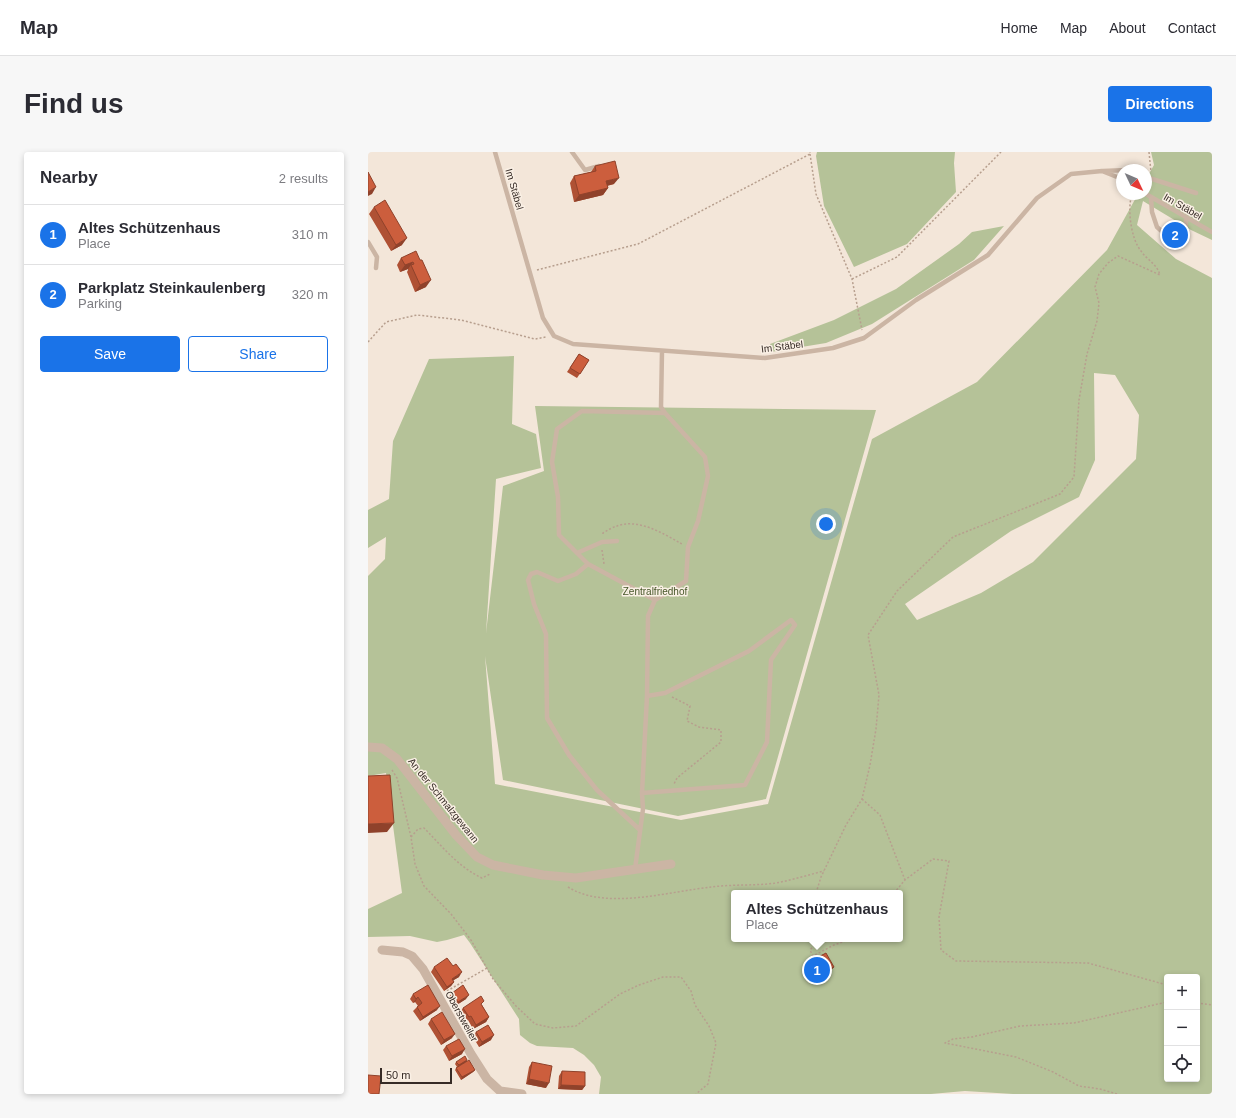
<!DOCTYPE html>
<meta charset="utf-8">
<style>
body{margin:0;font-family:Helvetica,sans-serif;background:#f7f7f7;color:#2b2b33}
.controls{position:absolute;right:12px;bottom:12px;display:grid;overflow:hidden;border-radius:4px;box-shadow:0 2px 6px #0003}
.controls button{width:36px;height:36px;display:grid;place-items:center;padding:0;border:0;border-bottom:1px solid #e1e1e2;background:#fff;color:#2b2b33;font:20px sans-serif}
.compass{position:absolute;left:748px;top:12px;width:36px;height:36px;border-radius:50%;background:#fff;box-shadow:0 2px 6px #0003;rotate:134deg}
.scale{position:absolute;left:12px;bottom:10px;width:72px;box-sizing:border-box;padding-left:4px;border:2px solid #362b26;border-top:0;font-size:11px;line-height:14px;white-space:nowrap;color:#362b26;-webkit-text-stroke:3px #faf0e5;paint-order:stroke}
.you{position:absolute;left:458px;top:372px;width:14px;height:14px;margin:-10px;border:3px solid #fff;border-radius:50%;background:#1a73e8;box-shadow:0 0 0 6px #1a73e833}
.badge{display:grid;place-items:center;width:26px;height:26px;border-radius:50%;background:#1a73e8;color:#fff;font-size:13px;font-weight:700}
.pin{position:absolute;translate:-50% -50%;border:2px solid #fff;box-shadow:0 1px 4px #0006}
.popup{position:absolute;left:363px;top:738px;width:172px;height:52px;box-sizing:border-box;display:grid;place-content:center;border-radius:4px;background:#fff;filter:drop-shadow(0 1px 3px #0005);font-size:13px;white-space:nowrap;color:#7c7c81}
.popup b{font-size:15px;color:#2b2b33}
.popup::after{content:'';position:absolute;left:50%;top:100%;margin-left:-8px;border:8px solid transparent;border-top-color:#fff}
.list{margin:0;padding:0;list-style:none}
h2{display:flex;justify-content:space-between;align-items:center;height:52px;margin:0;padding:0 16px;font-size:17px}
h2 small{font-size:13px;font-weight:400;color:#7c7c81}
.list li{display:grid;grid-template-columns:26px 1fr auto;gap:12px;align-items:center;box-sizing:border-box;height:60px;padding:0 16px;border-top:1px solid #e1e1e2}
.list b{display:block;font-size:15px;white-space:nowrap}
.list p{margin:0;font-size:13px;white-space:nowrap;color:#7c7c81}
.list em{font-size:13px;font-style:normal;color:#7c7c81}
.actions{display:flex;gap:8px;padding:12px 16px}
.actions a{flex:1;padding:9px 0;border:1px solid #1a73e8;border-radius:4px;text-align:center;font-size:14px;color:#1a73e8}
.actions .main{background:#1a73e8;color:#fff}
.icon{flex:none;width:22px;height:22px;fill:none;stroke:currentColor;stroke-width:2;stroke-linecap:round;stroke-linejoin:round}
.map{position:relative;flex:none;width:844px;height:942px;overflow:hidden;border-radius:4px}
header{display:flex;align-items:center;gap:24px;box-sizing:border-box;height:56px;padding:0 20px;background:#fff;border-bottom:1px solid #e1e1e2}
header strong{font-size:19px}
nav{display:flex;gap:22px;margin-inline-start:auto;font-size:14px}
.intro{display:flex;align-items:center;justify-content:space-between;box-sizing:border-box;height:96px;padding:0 24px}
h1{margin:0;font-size:28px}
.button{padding:10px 18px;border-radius:4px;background:#1a73e8;color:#fff;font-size:14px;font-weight:700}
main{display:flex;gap:24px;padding:0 24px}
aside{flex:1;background:#fff;border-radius:4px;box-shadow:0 2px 6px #0003}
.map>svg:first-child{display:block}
.green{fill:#b5c298;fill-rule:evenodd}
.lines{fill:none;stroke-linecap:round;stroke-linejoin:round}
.path{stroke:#b79f8e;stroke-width:1.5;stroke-dasharray:2 2;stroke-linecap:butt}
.lane{stroke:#cbb5a4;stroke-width:4.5}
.street{stroke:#cbb5a4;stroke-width:9}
.wall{fill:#af5134}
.shaded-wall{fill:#8f422b}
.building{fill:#cc5e3d;stroke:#8f422b}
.labels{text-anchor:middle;stroke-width:3;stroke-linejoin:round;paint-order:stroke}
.street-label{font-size:10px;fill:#362b26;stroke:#faf0e5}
.park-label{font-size:10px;fill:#465629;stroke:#faf0e5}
</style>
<header>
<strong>Map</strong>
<nav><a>Home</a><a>Map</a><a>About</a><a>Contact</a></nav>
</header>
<div class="intro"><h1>Find us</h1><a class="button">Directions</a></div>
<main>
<aside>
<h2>Nearby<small>2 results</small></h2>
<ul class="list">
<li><span class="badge">1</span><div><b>Altes Schützenhaus</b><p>Place</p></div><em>310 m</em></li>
<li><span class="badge">2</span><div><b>Parkplatz Steinkaulenberg</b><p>Parking</p></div><em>320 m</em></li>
</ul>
<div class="actions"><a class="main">Save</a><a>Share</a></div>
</aside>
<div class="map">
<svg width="844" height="942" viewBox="0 0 844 942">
<rect width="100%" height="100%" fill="#f3e6d9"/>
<path class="green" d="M449,0H587L586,11L588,40L539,92L486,115L456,54L448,4Z
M783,0H844V88L823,78L775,49L769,73L808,107L844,126V942H645L597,939L563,942H231L233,925L226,913L216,903L205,896L169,894L162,891L152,883L151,867L102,791L96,783L79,788L69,790L42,784L0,785V757L34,741L18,621L0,624V424L17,407L18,385L0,396V358L21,347L25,289L61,207L146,204L144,272L168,282L173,316L128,327L118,481L135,334L176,319L167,254L508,258L398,647L310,664L135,628L117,504L127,632L313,668L400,652L504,287L609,230L739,98L770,42H778V27L786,13ZM726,221L747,223L771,263L768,307L665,410L613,441L549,468L537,452L643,379L711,345L727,308ZM366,741H532V787H366ZM799,825H829V927H799Z
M636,74L606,108L504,172L458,191L403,200L402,192L466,168L528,137L591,92L604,80Z"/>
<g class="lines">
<path class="path" d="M781,0L783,20
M442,2L448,42L484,127L494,178
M169,118L270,92L442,2V0
M484,127L529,105L633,0
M0,190L18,170L49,163L93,168L167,187L178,185
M235,382V381C240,378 245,375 249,374C271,366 296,382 314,392
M234,398L236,412
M304,545L322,554L319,569L331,575L353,578V590L309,626L306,632
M24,618L29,626L43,685L47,712L56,734L83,762L103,788L125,827L148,854L167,872L185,876L208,874L252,842L271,833L295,825H313L323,839L327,853L341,874L348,891L340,932L328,942
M494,647L512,663L537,728
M43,685L50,677L56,676C74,694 90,715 114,726L122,722
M200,735C238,759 302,739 344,735C365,732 387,734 408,731C424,728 440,723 456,719
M448,741L453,725L478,673L494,647L502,613L508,577L511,543L500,483L529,439L585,385L692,342L706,325L711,248L719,202L729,169L731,151L727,135L731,122L740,111L750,104L792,123C789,112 779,108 773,99C763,87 759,57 764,42
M526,741L537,728L565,707L581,709L571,765L573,798L588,809L720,811L799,833
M452,787L442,798L445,804L466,793L483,787
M79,839L119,816
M829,851L844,853
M749,942L732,937L711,934L685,920L648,905L577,891L585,887L604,885L652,874L706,871L799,850"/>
<path class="lane" d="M127,0L175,166L186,184L205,192L397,206L465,196L496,186L548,148L620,103L669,46L703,22L734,19L754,27
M204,0L217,18L231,14
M735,19L759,18
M778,25L828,41
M778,42L844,80
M783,46L784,60L789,75L799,84C813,84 819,81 818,65
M0,90L9,105L8,116
M209,401L234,390L249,389
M220,412L208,422L190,429L169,420L163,422L160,428L166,452L178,482L179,566L201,603L229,638L272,678
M287,448L220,412L191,383L190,345L184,310L189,277L214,259L297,261
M274,641L377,633L399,590L403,508L427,473L423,468L381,499L297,541L279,544
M267,717L275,657L274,641L279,544L280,464L287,448L318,429L320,395L330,369L340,324L337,305L297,261L293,255L294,199"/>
<path class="street" d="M0,595L14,596L29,607L88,683L109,705L125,713L175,723L208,726L303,712
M14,798L35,800L44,804L55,817L103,902L119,927L132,939L154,942"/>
</g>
<path class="wall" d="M227,14L246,32L239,34L240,36L235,43L206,50L202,31L206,24L223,20Z
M6,55L34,93L23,99L1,62Z
M33,106L52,108L58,135L47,140L39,120L40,118V117L32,120L29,113Z
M211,202L221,208L209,226L199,220Z
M439,811L466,815L462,819L443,830L435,816Z
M66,815L91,825L85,828L86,830L83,834L76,839L63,820Z
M84,841L98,847L87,854L81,845Z
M45,842L69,858L52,869L45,859L50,854L47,850L45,851L42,847Z
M114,853L121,865L118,870L105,877L100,868L98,869L92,860L95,856Z
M63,867L84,886L73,893L60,872Z
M108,880L123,888L111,895L105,885Z
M78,894L94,902L81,909L75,898Z
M88,910H98L90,915L107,918L105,920L93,928L87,918L89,915L87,912Z
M164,910L178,936L158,932L161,915Z
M194,919L217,934L214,938L190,937L191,924Z"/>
<path class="shaded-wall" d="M251,26L246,32L233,35L238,29Z
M8,35L4,42L0,44V40Z
M240,36L235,43L206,50L211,43Z
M39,86L34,93L23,99L28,93Z
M45,110L40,117L32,120L37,113Z
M63,128L58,135L47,140L52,133Z
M26,671L19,680L0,681V672Z
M466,815L462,819L443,830L446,825Z
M94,820L91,825L81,831L84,827Z
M86,830L83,834L76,839L79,835Z
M101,843L98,847L87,854L90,850Z
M50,845L47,850L45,851L48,847Z
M72,854L69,858L52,869L55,865Z
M121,865L118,870L105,877L108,873Z
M87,882L84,886L73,893L76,888Z
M126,883L123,888L111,895L114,890Z
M97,897L94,902L81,909L84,904Z
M99,908L98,910L89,915L91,913Z
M107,918L105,920L93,928L94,925Z
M161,927L181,931L178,936L158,932Z
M193,933L217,934L214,938L190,937Z"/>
<path class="building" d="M247,9L251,26L238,29L240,36L211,43L206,24L228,19L227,14Z
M0,20L8,35L0,40Z
M17,48L39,86L28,93L6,55Z
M48,99L52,108H54L63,128L52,133L43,113L46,112L45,110L37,113L33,106Z
M211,202L221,208L212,222L202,216Z
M22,623L26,671L0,672V624Z
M458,801L466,815L446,825L439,811Z
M79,806L85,814L88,812L94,820L84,827L86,830L79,835L66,815Z
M60,833L72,854L55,865L49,855L54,851L50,845L48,847L45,842Z
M95,833L101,843L90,850L84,841Z
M113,844L116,849L113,852L121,865L108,873L103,864L101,865L95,856Z
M74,860L87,882L76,888L63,867Z
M120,873L126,883L114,890L108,880Z
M91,887L97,897L84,904L78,894Z
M97,904L99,908L91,913L88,910Z
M101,908L107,918L94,925L88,916Z
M164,910L184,914L181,931L161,927Z
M194,919L217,920V934L193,933Z
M0,923L13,924L11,942H0Z"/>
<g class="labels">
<g class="street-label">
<text transform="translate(147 37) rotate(74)" y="4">Im Stäbel</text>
<text transform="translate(815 54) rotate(30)" y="4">Im Stäbel</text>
<text transform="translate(414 194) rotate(-7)" y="4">Im Stäbel</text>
<text transform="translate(76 648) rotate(51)" y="4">An der Schmalzgewann</text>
<text transform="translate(94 864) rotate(61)" y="4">Oberstweiler</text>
</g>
<g class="park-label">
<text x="287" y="443">Zentralfriedhof</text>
</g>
</g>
</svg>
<div class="controls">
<button>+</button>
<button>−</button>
<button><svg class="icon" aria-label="locate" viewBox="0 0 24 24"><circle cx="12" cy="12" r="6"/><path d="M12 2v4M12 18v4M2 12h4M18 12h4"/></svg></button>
</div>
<svg class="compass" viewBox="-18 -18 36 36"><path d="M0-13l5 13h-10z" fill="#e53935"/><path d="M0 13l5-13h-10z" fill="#7c7c81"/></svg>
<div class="scale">50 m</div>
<div class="you"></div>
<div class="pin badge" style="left:449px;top:818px">1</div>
<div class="popup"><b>Altes Schützenhaus</b>Place</div>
<div class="pin badge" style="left:807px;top:83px">2</div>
</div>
</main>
